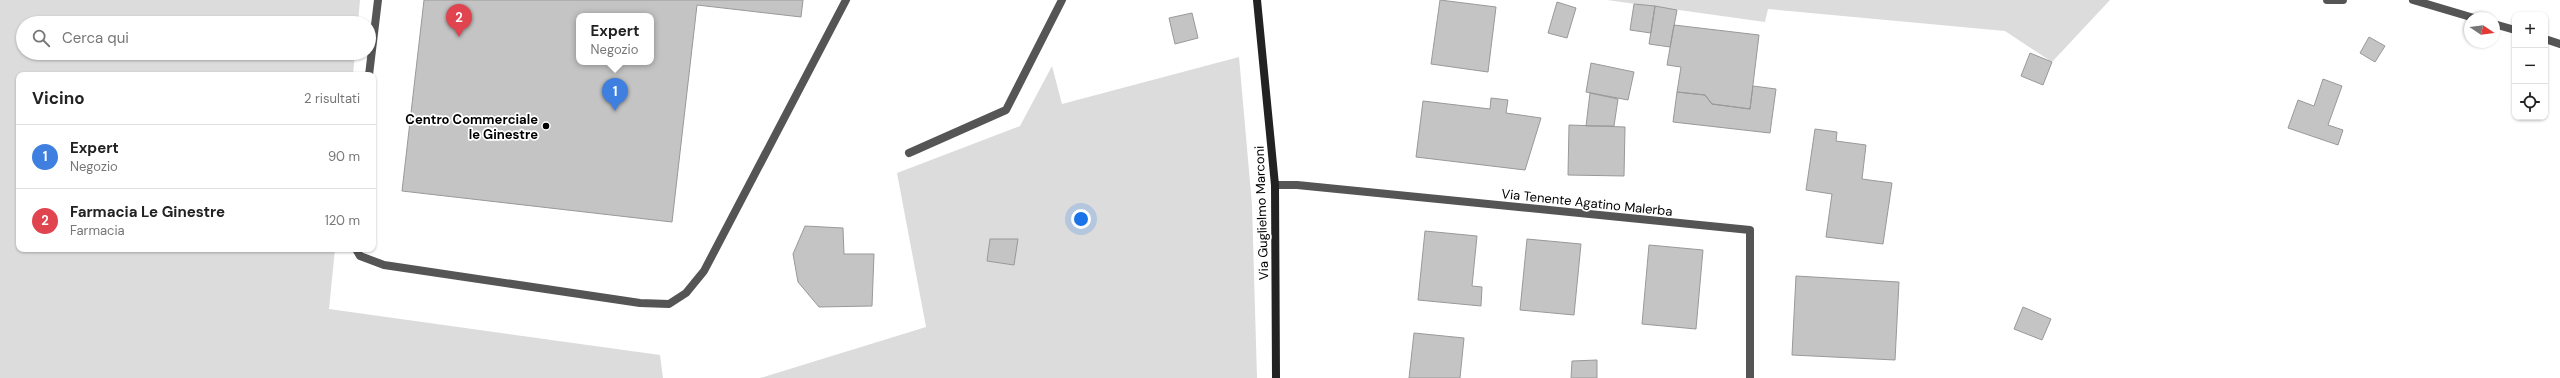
<!DOCTYPE html>
<html lang="it">
<meta charset="utf-8">
<style>
body{margin:0;font-family:"DM Sans",sans-serif;background:#f2f2f2;color:#222}
.controls{position:absolute;right:12px;top:12px;display:grid;overflow:hidden;border-radius:8px;box-shadow:0 1px 3px #0004}
.controls button{width:36px;height:36px;display:grid;place-items:center;padding:0;border:0;border-bottom:1px solid #e0e0e0;background:#fff;color:#222;font:20px sans-serif}
.compass{position:absolute;left:2464px;top:12px;width:36px;height:36px;border-radius:50%;background:#fff;box-shadow:0 1px 3px #0004;rotate:103deg}
.you{position:absolute;left:1081px;top:219px;width:14px;height:14px;margin:-10px;border:3px solid #fff;border-radius:50%;background:#1a73e8;box-shadow:0 0 0 6px #1a73e833}
.badge{display:grid;place-items:center;width:26px;height:26px;border-radius:50%;background:#000;color:#fff;font-size:13px;font-weight:700}
.pin{position:absolute;translate:-50% -33px;filter:drop-shadow(0 1px 2px #0008)}
.pin::after{content:'';position:absolute;top:21px;width:14px;height:12px;background:inherit;clip-path:polygon(0 0,100% 0,50% 100%)}
.popup{position:absolute;left:576px;top:13px;width:78px;height:52px;box-sizing:border-box;display:grid;place-content:center;border-radius:8px;background:#fff;filter:drop-shadow(0 1px 3px #0005);font-size:13px;white-space:nowrap;color:#767676}
.popup b{font-size:15px;color:#222}
.popup::after{content:'';position:absolute;left:50%;top:100%;margin-left:-8px;border:8px solid transparent;border-top-color:#fff}
.list{margin:0;padding:0;list-style:none}
h2{display:flex;justify-content:space-between;align-items:center;height:52px;margin:0;padding:0 16px;font-size:17px}
h2 small{font-size:13px;font-weight:400;color:#767676}
.list li{display:grid;grid-template-columns:26px 1fr auto;gap:12px;align-items:center;box-sizing:border-box;height:64px;padding:0 16px;border-top:1px solid #e0e0e0}
.list b{display:block;font-size:15px;white-space:nowrap}
.list p{margin:0;font-size:13px;white-space:nowrap;color:#767676}
.list em{font-size:13px;font-style:normal;color:#767676}
.icon{flex:none;width:22px;height:22px;fill:none;stroke:currentColor;stroke-width:2;stroke-linecap:round;stroke-linejoin:round}
.map{position:relative;flex:none;width:2560px;height:378px;overflow:hidden}
.search{position:absolute;background:#fff;box-shadow:0 1px 3px #0004;left:16px;top:16px;width:360px;height:44px;display:flex;align-items:center;gap:10px;box-sizing:border-box;padding:0 14px;border-radius:22px;color:#767676;font-size:15px}
.panel{position:absolute;background:#fff;box-shadow:0 1px 3px #0004;left:16px;top:72px;width:360px;height:180px;border-radius:8px}
.map>svg:first-child{display:block}
.green{fill:#dcdcdc}
.building{fill:#c4c4c4;stroke:#999;fill-rule:evenodd}
.lines{fill:none;stroke-linecap:round;stroke-linejoin:round}
.lane{stroke:#555;stroke-width:8}
.street{stroke:#555;stroke-width:8}
.secondary{stroke:#222;stroke-width:8}
.poi-dot{fill:#000;stroke:#fff;stroke-width:1.5}
.labels{text-anchor:middle;stroke-width:3.5;stroke-linejoin:round;paint-order:stroke}
.poi-label{font-size:13px;font-weight:bold;fill:#000;stroke:#fff;text-anchor:end}
.street-label{font-size:13px;fill:#000;stroke:#fff}
</style>
<div class="map">
<svg width="2560" height="378" viewBox="0 0 2560 378">
<rect width="100%" height="100%" fill="#fff"/>
<path class="green" d="M0,0H360L358,23H23V53H355L353,75H19V249H335L329,309L660,355L663,378H0Z
M1607,0H2110L2052,62L2005,31L1768,9L1765,22Z
M1239,57L1252,205L1257,378H760L926,327L897,173L1020,126L1052,66L1062,104Z"/>
<path class="building" d="M424,0H803L801,17L697,5L672,222L402,191ZM579,16H651V62H579Z
M1440,0L1496,7L1488,72L1431,64Z
M1557,2L1576,8L1567,38L1548,33Z
M1634,4L1655,6L1651,33L1630,30Z
M1655,6L1677,10L1670,47L1649,44Z
M1192,13L1198,38L1175,44L1169,18Z
M1674,25L1759,35L1750,109L1712,104L1705,95L1677,92L1681,67L1667,65Z
M2369,37L2385,46L2375,62L2360,53Z
M2030,53L2052,62L2043,85L2021,76Z
M1591,63L1634,72L1628,100L1586,92Z
M2323,79L2342,86L2328,125L2343,130L2338,145L2288,128L2298,100L2314,106Z
M1753,86L1776,89L1770,133L1673,122L1677,92L1705,95L1712,104L1750,109Z
M1590,93L1618,99L1614,126H1586Z
M1491,98L1508,100L1506,113L1541,118L1525,170L1416,157L1423,101L1490,109Z
M1569,125L1625,127L1624,176L1568,175Z
M1815,129L1837,132L1836,141L1866,145L1862,179L1892,183L1883,244L1826,237L1832,194L1806,190Z
M805,226L843,228L844,254H874L872,306L819,307L798,282L793,254Z
M1425,231L1477,236L1472,286L1482,287L1481,306L1418,300Z
M990,239H1018L1014,265L987,261Z
M1527,239L1581,244L1574,315L1520,310Z
M1649,245L1703,250L1696,329L1642,324Z
M1796,276L1899,282L1895,360L1792,355Z
M2023,307L2051,319L2042,340L2014,329Z
M1414,333L1464,338L1460,378H1409Z
M1597,360V378H1571L1572,361Z"/>
<g class="lines">
<path class="lane" d="M369,75L378,0
M356,249L360,256L384,265L640,303L669,304L686,293L704,271L846,0"/>
<path class="street" d="M2327,0H2343
M2413,0L2474,18
M2494,24L2515,30
M2545,39L2560,44
M909,153L1006,110L1062,0
M1275,185H1297L1750,230V378"/>
<path class="secondary" d="M1257,0L1275,185L1276,378"/>
</g>
<circle class="poi-dot" cx="546" cy="126" r="4"/>
<g class="labels">
<g class="poi-label">
<text x="538" y="124">Centro Commerciale<tspan x="538" dy="15">le Ginestre</tspan></text>
</g>
<g class="street-label">
<text transform="translate(1587 202) rotate(6)" y="5">Via Tenente Agatino Malerba</text>
<text transform="translate(1261 213) rotate(-92)" y="5">Via Guglielmo Marconi</text>
</g>
</g>
</svg>
<div class="controls">
<button>+</button>
<button>−</button>
<button><svg class="icon" aria-label="locate" viewBox="0 0 24 24"><circle cx="12" cy="12" r="6"/><path d="M12 2v4M12 18v4M2 12h4M18 12h4"/></svg></button>
</div>
<svg class="compass" viewBox="-18 -18 36 36"><path d="M0-13l5 13h-10z" fill="#e53935"/><path d="M0 13l5-13h-10z" fill="#767676"/></svg>
<div class="you"></div>
<div class="pin badge" style="left:615px;top:111px;background:#3f7fe0">1</div>
<div class="popup"><b>Expert</b>Negozio</div>
<div class="pin badge" style="left:459px;top:37px;background:#e0444e">2</div>
<div class="search"><svg class="icon" aria-label="search" viewBox="0 0 24 24"><circle cx="10" cy="10" r="6"/><path d="M15 15l6 6"/></svg>Cerca qui</div>
<section class="panel">
<h2>Vicino<small>2 risultati</small></h2>
<ul class="list">
<li><span class="badge" style="background:#3f7fe0">1</span><div><b>Expert</b><p>Negozio</p></div><em>90 m</em></li>
<li><span class="badge" style="background:#e0444e">2</span><div><b>Farmacia Le Ginestre</b><p>Farmacia</p></div><em>120 m</em></li>
</ul>
</section>
</div>
